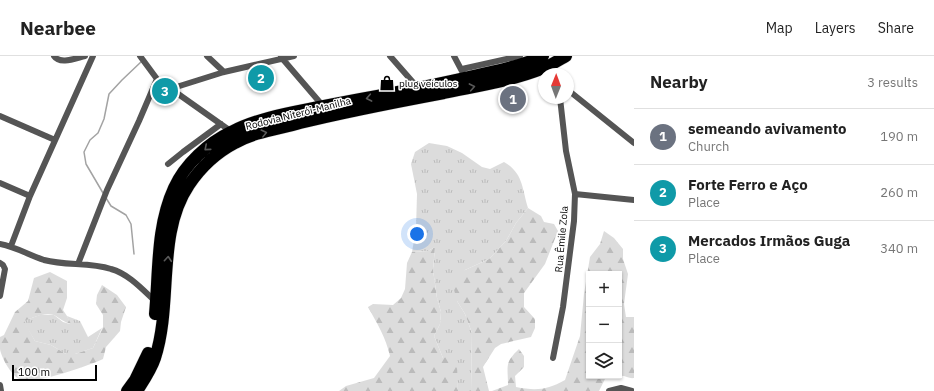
<!DOCTYPE html>
<meta charset="utf-8">
<style>
body{margin:0;font-family:"IBM Plex Sans",sans-serif;background:#f6f6f6;color:#222}
.controls{position:absolute;right:12px;bottom:12px;display:grid;overflow:hidden;border-radius:0px;box-shadow:0 1px 3px #0004}
.controls button{width:36px;height:36px;display:grid;place-items:center;padding:0;border:0;border-bottom:1px solid #e0e0e0;background:#fff;color:#222;font:20px sans-serif}
.compass{position:absolute;left:538px;top:12px;width:36px;height:36px;border-radius:50%;background:#fff;box-shadow:0 1px 3px #0004;rotate:1deg}
.scale{position:absolute;left:12px;bottom:10px;width:85px;box-sizing:border-box;padding-left:4px;border:2px solid #000;border-top:0;font-size:11px;line-height:14px;white-space:nowrap;color:#000;-webkit-text-stroke:3px #fff;paint-order:stroke}
.you{position:absolute;left:417px;top:178px;width:14px;height:14px;margin:-10px;border:3px solid #fff;border-radius:50%;background:#1a73e8;box-shadow:0 0 0 6px #1a73e833}
.badge{display:grid;place-items:center;width:26px;height:26px;border-radius:50%;background:#000;color:#fff;font-size:13px;font-weight:700}
.pin{position:absolute;translate:-50% -50%;border:2px solid #fff;box-shadow:0 1px 4px #0006}
.list{margin:0;padding:0;list-style:none}
h2{display:flex;justify-content:space-between;align-items:center;height:52px;margin:0;padding:0 16px;font-size:17px}
h2 small{font-size:13px;font-weight:400;color:#767676}
.list li{display:grid;grid-template-columns:26px 1fr auto;gap:12px;align-items:center;box-sizing:border-box;height:56px;padding:0 16px;border-top:1px solid #e0e0e0}
.list b{display:block;font-size:15px;white-space:nowrap}
.list p{margin:0;font-size:13px;white-space:nowrap;color:#767676}
.list em{font-size:13px;font-style:normal;color:#767676}
.icon{flex:none;width:22px;height:22px;fill:none;stroke:currentColor;stroke-width:2;stroke-linecap:round;stroke-linejoin:round}
.map{position:relative;flex:none;width:634px;height:335px;overflow:hidden}
header{display:flex;align-items:center;gap:24px;box-sizing:border-box;height:56px;padding:0 20px;background:#fff;border-bottom:1px solid #e0e0e0}
header strong{font-size:19px}
nav{display:flex;gap:22px;margin-inline-start:auto;font-size:14px}
main{display:flex}
aside{flex:1;background:#fff}
.map>svg:first-child{display:block}
.grass{fill:url(#grass-tufts)}
.forest{fill:url(#forest-firs)}
.lines{fill:none;stroke-linecap:round;stroke-linejoin:round}
.stream{stroke:#a3a3a3;stroke-width:1.5}
.highway-casing{stroke:#dbdbdb;stroke-width:13}
.street{stroke:#555;stroke-width:6}
.highway{stroke:#000;stroke-width:12}
.oneway{stroke:#595959}
.labels{text-anchor:middle;stroke-width:3;stroke-linejoin:round;paint-order:stroke}
.poi-label{font-size:10px;fill:#000;stroke:#fff;text-anchor:start}
.street-label{font-size:10px;fill:#000;stroke:#fff}
</style>
<header>
<strong>Nearbee</strong>
<nav><a>Map</a><a>Layers</a><a>Share</a></nav>
</header>
<main>
<div class="map">
<svg width="634" height="335" viewBox="0 0 634 335">
<defs>
<pattern id="grass-tufts" width="24" height="20" patternUnits="userSpaceOnUse"><rect width="24" height="20" fill="#dcdcdc"/><path d="M3 7l-1-3M5 7V3M7 7l1-3M15 17l-1-3M17 17v-4M19 17l1-3" fill="none" stroke="#bbb"/></pattern>
<pattern id="forest-firs" width="22" height="20" patternUnits="userSpaceOnUse"><rect width="22" height="20" fill="#dcdcdc"/><path d="M5 1l3.5 6h-7zM16 11l3.5 6h-7z" fill="#bbb"/></pattern>
</defs>
<rect width="100%" height="100%" fill="#fff"/>
<path class="grass" d="M429,87L447,90L462,97L482,111L490,113L504,106C523,117 522,132 528,152L516,167L506,185L489,203L465,214L457,245L465,258L472,277L471,335H458L457,324L443,302L434,280L440,268L441,256L437,242L433,214L435,191L428,195L412,196L416,173L417,138L411,108L415,96Z
M40,259H54L63,266L70,268L67,260L80,265L88,281L102,272L93,292L75,298H66L51,289L35,285L23,265Z"/>
<path class="forest" d="M528,152L541,160L544,166L554,168L558,175L545,208L524,237V251L535,263V272L531,281L501,288L495,292L483,311L489,335H471L472,277L465,258L457,245L452,226L465,214L489,203L506,185L516,167Z
M604,175L614,182L623,193V203L628,218L624,248L626,261H634V322C629,323 625,319 619,320V218H589V320H618L605,323L599,335H492L508,329C508,310 504,307 519,293L524,300V311L515,320L516,331C536,335 547,334 565,324L580,280L584,238L590,201L600,188Z
M435,191L433,214L437,242L441,256L440,268L434,280L443,302L446,301L457,309L458,335H339L346,330L374,322L390,300C386,282 377,267 368,251L373,248L393,249L401,242L405,233L407,207L412,196L428,195Z
M50,216L67,225V242L63,254L67,260L71,268C63,266 60,262 54,259C44,256 32,262 24,265L35,285L51,289L66,298H75L93,292L103,271V259L96,248L97,239L102,229L117,239L126,251L121,266L120,275L106,291L103,303C88,310 35,329 20,323C12,321 1,301 0,293C0,289 0,285 0,281L4,279L15,256L28,245L34,222Z"/>
<g class="lines">
<path class="stream" d="M103,137L86,108L84,96L90,84L98,77L104,63L109,38L122,24L142,5
M106,142L111,150L126,159L131,168L134,198"/>
<g class="highway-casing">
<path id="highway" d="M155,258C159,216 156,171 174,132C185,108 208,87 231,76C258,62 289,57 319,51C370,41 422,32 473,20C497,15 521,10 543,0
M127,335L135,324L148,297
M137,335C144,324 151,314 155,302C173,247 156,178 189,129C201,111 216,97 235,87C254,76 279,73 300,67C348,55 396,46 444,37C477,30 512,25 544,12C551,9 559,4 566,0"/>
</g>
<path class="street" d="M54,0C60,9 76,2 85,0
M140,0L157,23L232,76
M207,0L224,16
M390,0L418,32
M454,0L463,17
M281,1L323,50
M551,8L555,18
M462,13L520,0
M170,33L224,16L294,0
M568,34L634,87
M0,60L55,84
M168,108L183,96L221,68
M0,127L30,140
M575,138L634,144
M0,188C16,191 29,199 44,204C66,210 89,206 111,213C129,218 143,234 156,246
M11,190L30,140L93,0
M0,207L3,209L5,213L0,240
M78,208L107,134L139,65L157,23
M553,302L563,251L574,165L575,138L566,95L560,42
M0,329L1,335
M609,335L621,332L632,335"/>
<use href="#highway" class="highway"/>
</g>
<defs><path id="oneway-chevron" d="M-2-3.5L2.5 0L-2 3.5" fill="none" stroke-width="1.6" stroke-linecap="round" stroke-linejoin="round"/></defs>
<g class="oneway">
<use href="#oneway-chevron" transform="translate(472 31) rotate(-11)"/>
<use href="#oneway-chevron" transform="translate(369 42) rotate(169)"/>
<use href="#oneway-chevron" transform="translate(264 77) rotate(-14)"/>
<use href="#oneway-chevron" transform="translate(207 92) rotate(139)"/>
<use href="#oneway-chevron" transform="translate(168 203) rotate(-85)"/>
</g>
<defs>
<g id="shop-bare" transform="scale(1.2)"><path d="M-5-2.5h2.3a2.7 3.5 0 0 1 5.4 0H5L5.5 6h-11ZM-1.5-2.5h3a1.5 2.3 0 0 0-3 0Z" fill="#000" stroke="#fff" stroke-width="2.5" paint-order="stroke"/></g>
</defs>
<g fill-rule="evenodd">
<use href="#shop-bare" x="387" y="27"/>
</g>
<g class="labels">
<g class="poi-label">
<text x="399" y="31">plug veículos</text>
</g>
<g class="street-label">
<text transform="translate(298 57) rotate(-14)" y="4">Rodovia Niterói-Manilha</text>
<text transform="translate(561 183) rotate(-85)" y="4">Rua Êmile Zola</text>
</g>
</g>
</svg>
<div class="controls">
<button>+</button>
<button>−</button>
<button><svg class="icon" aria-label="layers" viewBox="0 0 24 24"><path d="M12 4l9 5-9 5-9-5zM3 14l9 5 9-5"/></svg></button>
</div>
<svg class="compass" viewBox="-18 -18 36 36"><path d="M0-13l5 13h-10z" fill="#e53935"/><path d="M0 13l5-13h-10z" fill="#767676"/></svg>
<div class="scale">100 m</div>
<div class="you"></div>
<div class="pin badge" style="left:513px;top:43px;background:#6b7280">1</div>
<div class="pin badge" style="left:261px;top:22px;background:#0f9aa8">2</div>
<div class="pin badge" style="left:165px;top:35px;background:#0f9aa8">3</div>
</div>
<aside>
<h2>Nearby<small>3 results</small></h2>
<ul class="list">
<li><span class="badge" style="background:#6b7280">1</span><div><b>semeando avivamento</b><p>Church</p></div><em>190 m</em></li>
<li><span class="badge" style="background:#0f9aa8">2</span><div><b>Forte Ferro e Aço</b><p>Place</p></div><em>260 m</em></li>
<li><span class="badge" style="background:#0f9aa8">3</span><div><b>Mercados Irmãos Guga</b><p>Place</p></div><em>340 m</em></li>
</ul>
</aside>
</main>
